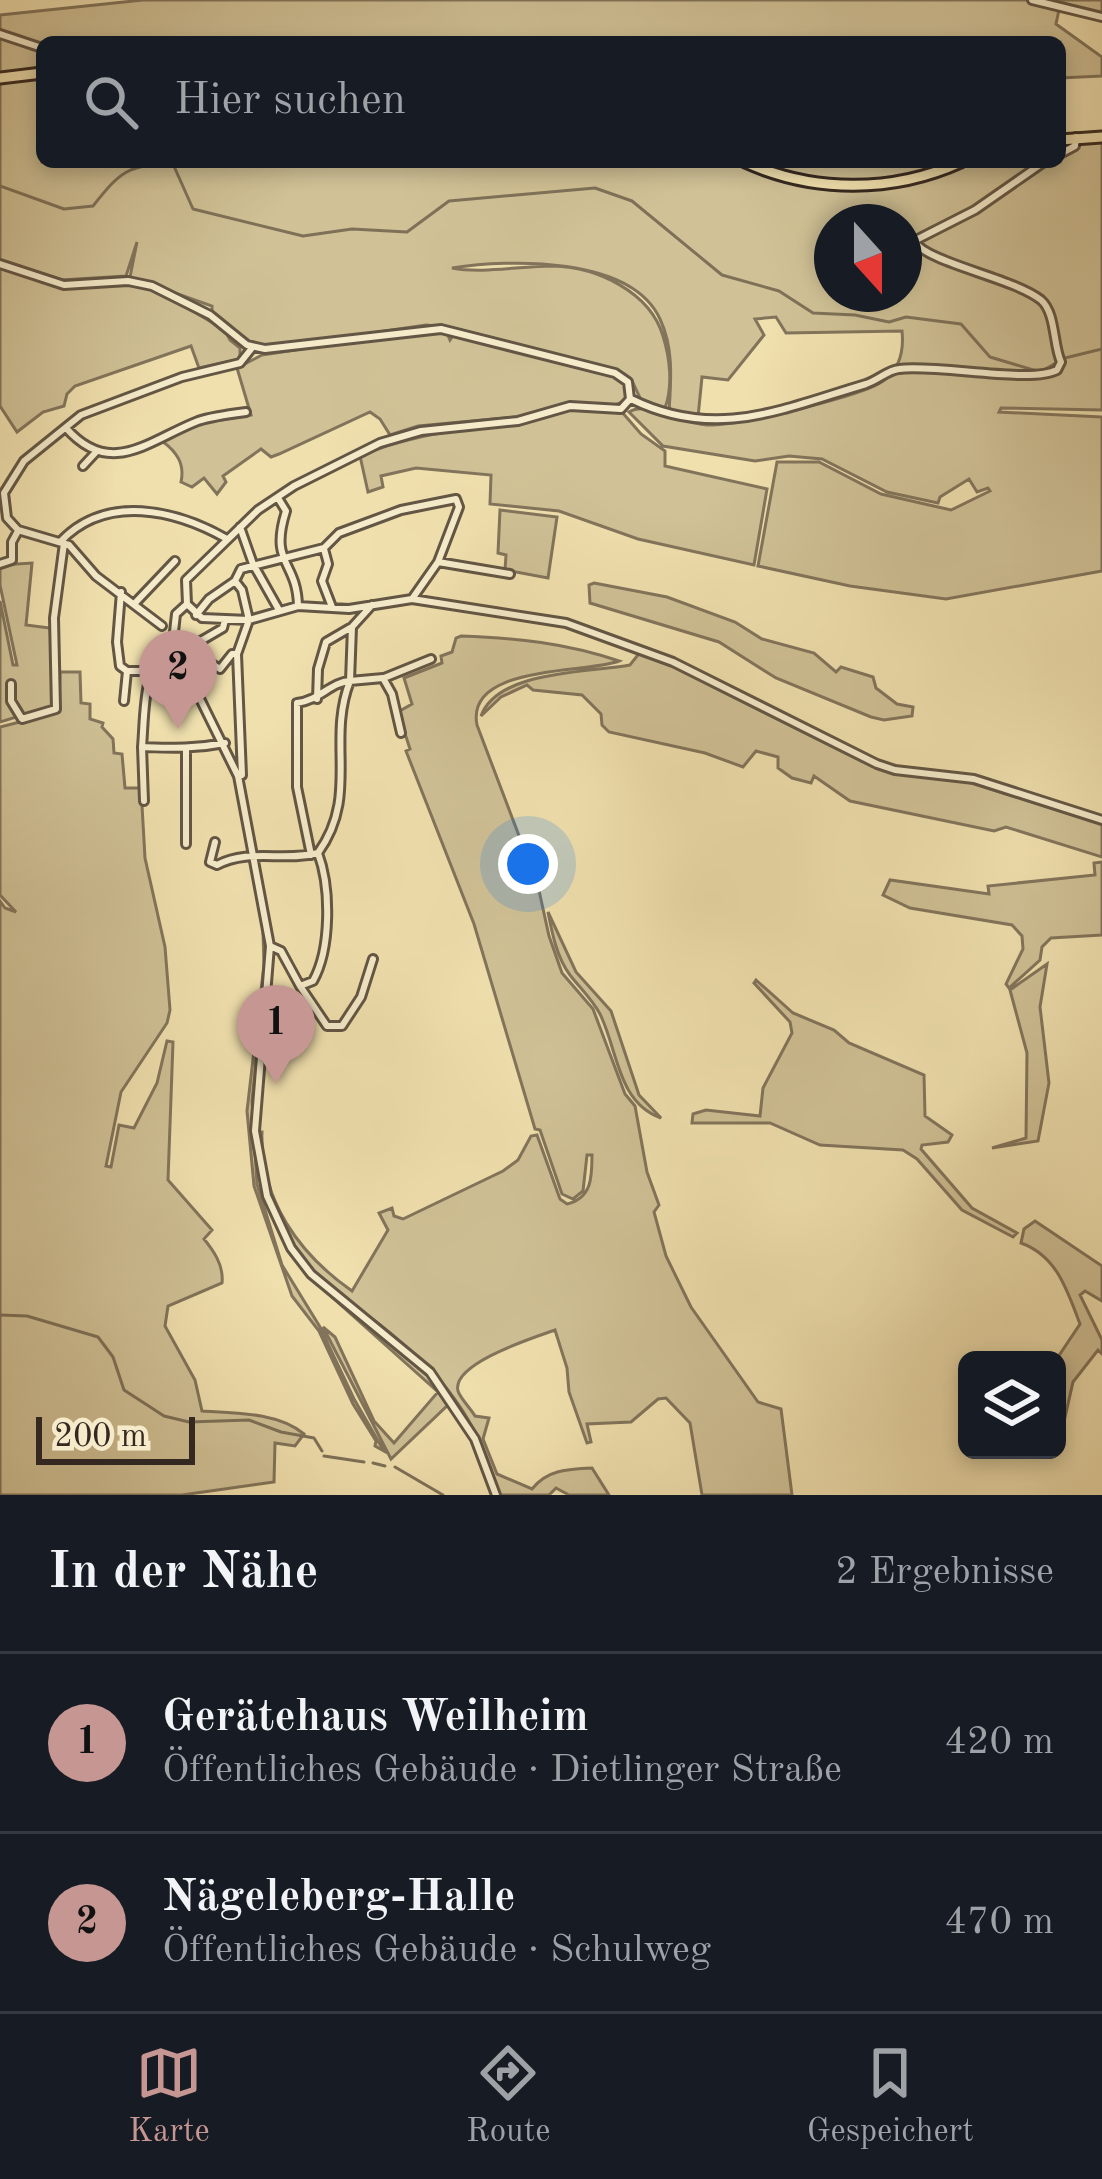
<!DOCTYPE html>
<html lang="de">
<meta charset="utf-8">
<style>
body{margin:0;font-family:"Old Standard TT",serif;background:#242831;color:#f1f3f6}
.controls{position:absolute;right:36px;bottom:36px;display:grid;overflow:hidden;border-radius:18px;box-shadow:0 6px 18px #0003}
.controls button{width:108px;height:108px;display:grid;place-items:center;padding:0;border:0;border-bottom:3px solid #363941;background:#171b24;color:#f1f3f6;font:60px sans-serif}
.compass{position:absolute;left:814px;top:204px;width:108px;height:108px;border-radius:50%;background:#171b24;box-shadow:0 6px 18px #0003;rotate:159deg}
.scale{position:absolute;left:36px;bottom:30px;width:159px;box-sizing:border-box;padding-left:12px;border:6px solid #342820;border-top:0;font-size:33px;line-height:42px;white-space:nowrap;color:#342820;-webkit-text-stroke:9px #f5ebca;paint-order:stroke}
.you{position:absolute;left:528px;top:864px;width:42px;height:42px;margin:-30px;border:9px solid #fff;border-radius:50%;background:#1a73e8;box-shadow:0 0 0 18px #1a73e833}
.badge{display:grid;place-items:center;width:78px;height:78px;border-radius:50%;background:#c59692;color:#111;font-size:39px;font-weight:700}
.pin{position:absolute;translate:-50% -99px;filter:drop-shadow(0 3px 6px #0008)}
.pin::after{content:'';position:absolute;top:63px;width:42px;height:36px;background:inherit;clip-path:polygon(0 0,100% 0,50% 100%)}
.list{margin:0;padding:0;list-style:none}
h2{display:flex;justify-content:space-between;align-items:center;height:156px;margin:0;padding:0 48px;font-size:51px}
h2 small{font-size:39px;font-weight:400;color:#9ea1a6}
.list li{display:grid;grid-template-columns:78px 1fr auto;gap:36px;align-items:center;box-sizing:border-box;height:180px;padding:0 48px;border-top:3px solid #363941}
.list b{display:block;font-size:45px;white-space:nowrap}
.list p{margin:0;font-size:39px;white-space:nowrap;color:#9ea1a6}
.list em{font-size:39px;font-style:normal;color:#9ea1a6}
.icon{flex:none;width:66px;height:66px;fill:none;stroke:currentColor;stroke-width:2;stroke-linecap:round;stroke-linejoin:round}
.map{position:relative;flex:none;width:1102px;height:1495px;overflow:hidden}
.search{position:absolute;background:#171b24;box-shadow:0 6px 18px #0003;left:36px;right:36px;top:36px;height:132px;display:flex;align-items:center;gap:30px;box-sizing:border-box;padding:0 42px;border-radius:18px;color:#9ea1a6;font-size:45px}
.sheet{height:516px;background:#171b24}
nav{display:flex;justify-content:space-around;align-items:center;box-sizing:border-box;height:168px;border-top:3px solid #363941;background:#171b24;font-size:33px;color:#9ea1a6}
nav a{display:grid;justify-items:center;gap:6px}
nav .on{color:#c59692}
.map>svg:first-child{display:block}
.green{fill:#d0c196;stroke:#82745b;stroke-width:3;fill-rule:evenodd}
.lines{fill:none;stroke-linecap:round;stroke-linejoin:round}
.stream{stroke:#7e7158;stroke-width:3}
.minor-casing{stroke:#635644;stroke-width:12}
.major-casing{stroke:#342820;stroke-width:15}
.minor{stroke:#f5ebca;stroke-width:6}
.major{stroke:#f0e0ae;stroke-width:9}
</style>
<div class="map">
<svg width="1102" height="1495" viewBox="0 0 1102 1495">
<rect width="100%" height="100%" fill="#f0e0ae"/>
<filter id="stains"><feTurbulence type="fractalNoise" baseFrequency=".00167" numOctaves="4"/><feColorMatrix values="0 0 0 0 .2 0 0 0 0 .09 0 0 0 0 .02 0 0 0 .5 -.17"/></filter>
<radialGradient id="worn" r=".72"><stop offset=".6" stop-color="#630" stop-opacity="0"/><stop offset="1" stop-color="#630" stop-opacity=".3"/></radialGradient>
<path class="green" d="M143,0H1102V15L1060,5L1056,24L1102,57V76L1060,78V42H42V162H1060V136L1102,133V410L1001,408L999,412L1102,417V571L946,599L850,586L758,566L777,462H819L881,494L951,510L990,491L988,488L977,492L969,479L940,497L938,503L887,492L822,459L789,456L755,461L663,446L629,412C648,400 685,425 709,425C736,426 863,396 883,381C900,369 904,350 902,331L786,333L776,317L755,319L764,335L728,380L702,377L698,417L669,412C671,380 674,349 660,319C631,256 509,259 452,268C482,274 520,266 553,266C597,267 650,292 663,336C670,358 673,386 665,408L642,402L632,381L619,371L449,327L426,325L275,347C246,346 232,331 212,312V306L130,277L137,242L126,276L61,280L0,261V15ZM832,222H904V294H832Z
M0,266L60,288L128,284L153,288L225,330L230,340L240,348V359L199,368L191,346L75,386L67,394L64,406L43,412L17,432L0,406Z
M428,330L447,333L450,340L454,334L621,378L629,389L627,400L613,406L567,403L516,417L418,426L390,435L380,419L370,412L279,454L271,457L261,449L223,476L226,482L217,494L204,478L192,487L181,482C185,464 177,452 162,441L202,423L251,415L237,368L262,355Z
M573,409L621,411L641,434L665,451V466L767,489L754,565L638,539L559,511L490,504L491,475L416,468L381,476L383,487L368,492L360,456C428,427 502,428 573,409Z
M500,510L557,517L548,578L505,570L506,555L498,553Z
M32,563L26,625L50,628L55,672L52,706L0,722V601L13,665H17L0,585V565Z
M594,583L667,597L735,622L762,639L814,653L836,672L841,667L873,677L876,688L897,704L913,707L912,716L884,720L871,717L776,678L719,642L590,603L589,585Z
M461,636C517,638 566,643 619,661C587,674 465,664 477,725L538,886L549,936L562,973L593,1009L625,1094L635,1106L647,1172L659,1205L654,1212L666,1256L691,1307L758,1402L781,1409L792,1495H702L690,1423L666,1398L658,1399L631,1422L587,1424L591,1442L587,1443L569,1392L567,1368L555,1330C536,1337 451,1363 458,1391C460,1398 471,1409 475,1416L489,1418L483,1439L497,1474L532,1489C547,1470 567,1469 592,1468L609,1495H569L556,1488L549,1495H499C478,1417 441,1373 379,1324C357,1307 331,1293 313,1272C278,1235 267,1184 258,1136V1132H262C260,1200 299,1254 352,1291L388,1230L379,1213L392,1208L394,1216L403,1219L503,1171L518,1160L531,1136L537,1135L560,1199L567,1204C592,1198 592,1177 592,1155H587L583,1191L573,1199L562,1194L540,1130L535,1129L474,924L406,751L410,749L398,712L412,704L404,678L442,663L441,656L452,652L456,638Z
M641,651L892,772L965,781L1102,824V857L1006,827L994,831L850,801L814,776L811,783L792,778L778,768V757L756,751L743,767L705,753L609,732L602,725L601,714L582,695L533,690L527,685L501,697L481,716C498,670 588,673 630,665Z
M60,672H80L81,703L90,704V719L103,723L102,727L113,739L114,753L122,754L125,788H141L145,858L165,947L170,1010L167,1023L121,1092L106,1166L111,1167L119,1125L134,1128L157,1083L167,1041L173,1042L168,1180L212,1230L204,1239C213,1250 224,1265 222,1283L168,1306L165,1326L195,1380L202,1411C234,1413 278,1412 304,1434L295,1446L275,1443L274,1482L182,1495H0V901L5,908L16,912L0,895V727L59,712Z
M1102,862V935L1051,938L1042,947L1040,960L1009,988L1006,984L1023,949L1022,936L1012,925L910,908L883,895L890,880L989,894L988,886L1095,875L1094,863Z
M548,912L576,972L611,1011L639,1095L661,1118C617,1102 618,1050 600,1014C592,999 580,988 570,975C557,958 552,933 548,912Z
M263,932L266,966L252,1101L257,1184L282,1265L320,1327L354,1399L384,1451L375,1446L376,1441L353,1404L319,1331L292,1296L254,1186L247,1111L264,965Z
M1047,964L1040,1007L1049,1083L1038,1141L992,1148L1026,1138L1027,1053L1010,990Z
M756,980L793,1013L834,1030L849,1043L924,1075L925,1116L952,1135L948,1142L922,1145L921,1149L972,1208L1017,1233L1013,1237L962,1210L917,1159L903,1150L820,1145L770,1123H692L693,1114L706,1110L760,1116L763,1088L792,1033L790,1022L754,983Z
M1035,1221L1102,1266V1301L1085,1291L1080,1295L1102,1340V1354L1098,1350L1073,1382L1063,1426L1057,1424L1056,1360L1080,1324C1067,1290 1057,1256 1021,1243L1024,1229Z
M324,1290L429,1374L450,1403L391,1459L323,1327L335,1337L374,1421L394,1443L438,1392Z"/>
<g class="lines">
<path class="stream" d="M0,186L64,209L93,206C121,171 127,165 173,164L193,209L303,236L352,229L407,232L449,201L595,188L632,201L722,275L779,291L813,313L855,315L889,322L906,317L961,324L990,357L1040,372L1065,358L1102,349
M0,1315L27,1316L98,1337L113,1357L124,1390L164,1416L189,1422L249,1420L281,1432L314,1438L322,1451
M324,1456L364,1462
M373,1463L385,1466
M395,1467L443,1495"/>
<g class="minor-casing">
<path id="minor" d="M1032,0L1102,17
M0,34L42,48
M1060,154L1075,146L1076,137
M0,264L64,285L128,281L152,286L210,315L247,345L265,349L441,329L615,373L628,382L630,399
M630,399L621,409L570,406L518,421L421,431L380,443L294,486L258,510L186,580L187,604L202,618L249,620L298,606L349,609L412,599L566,623L673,662L877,764L895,770L974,779L1102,820
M631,399C716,441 782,409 866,384C878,380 888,370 899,369C938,364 1031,384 1057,370L1061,362C1053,345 1056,313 1041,300C1014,278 927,263 914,241L975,210L1044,162
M66,428C111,479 149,440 198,421C213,416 230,414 246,412
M83,466L96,452
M278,498L286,511C269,565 297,560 298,606
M240,527L253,564L279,610
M60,542C106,493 176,510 227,539
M324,549L328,564L322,581L332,607
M438,562L510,574
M0,564L12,560V542L18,531
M235,581L242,590L249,620L237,654L242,775L238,776
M121,592L117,642L120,666L127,671H149
M136,602L175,561
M187,604L176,614L173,641L177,652L238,776L270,946L255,1131L267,1196L291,1248L311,1274L430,1372L475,1439L496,1495
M196,615L209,599L235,581L241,569L324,548L339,533L401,510L456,499L459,507L438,562L412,599
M162,626L96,576L69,545L18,530L7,518L4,493L24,461L81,415L182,377L240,363L252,348
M173,641C142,663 145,712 142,747C173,748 194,749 225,743
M193,652L220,669L232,654H237
M181,661L199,642L223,628L225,620
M384,678L431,659
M11,684V701L22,719L56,709L54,618L64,543
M317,699L318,669L326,642L350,628
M124,701L127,671
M142,747L144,801
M215,842L210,862L217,865C249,848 284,862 318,853C360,795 326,742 350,681L383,678L392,694L401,733
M186,844V749
M311,855L297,787V703C320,700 331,682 350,681L352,627L372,605
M270,946L281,951L300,986L313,981C331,949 331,888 318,853
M300,986L327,1026H342L361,997L373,959"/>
</g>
<g class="major-casing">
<path id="major" d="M0,78L42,73
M1060,140L1102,137
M745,162C814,193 893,193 961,162"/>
</g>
<use href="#minor" class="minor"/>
<use href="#major" class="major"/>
</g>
<rect width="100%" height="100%" filter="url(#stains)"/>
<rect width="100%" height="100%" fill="url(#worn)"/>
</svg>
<div class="controls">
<button><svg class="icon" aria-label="layers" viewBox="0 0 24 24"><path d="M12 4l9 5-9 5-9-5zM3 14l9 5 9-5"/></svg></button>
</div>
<svg class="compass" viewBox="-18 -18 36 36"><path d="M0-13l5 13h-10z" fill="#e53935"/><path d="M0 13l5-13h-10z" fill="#9ea1a6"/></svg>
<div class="scale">200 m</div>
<div class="you"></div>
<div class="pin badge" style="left:276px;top:1084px">1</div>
<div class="pin badge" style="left:178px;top:729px">2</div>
<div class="search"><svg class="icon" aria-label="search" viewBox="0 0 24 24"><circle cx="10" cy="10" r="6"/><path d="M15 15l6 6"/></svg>Hier suchen</div>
</div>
<section class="sheet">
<h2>In der Nähe<small>2 Ergebnisse</small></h2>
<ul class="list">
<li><span class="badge">1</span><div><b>Gerätehaus Weilheim</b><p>Öffentliches Gebäude · Dietlinger Straße</p></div><em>420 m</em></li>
<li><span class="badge">2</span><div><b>Nägeleberg-Halle</b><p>Öffentliches Gebäude · Schulweg</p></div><em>470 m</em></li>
</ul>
</section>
<nav>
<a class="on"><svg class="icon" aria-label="map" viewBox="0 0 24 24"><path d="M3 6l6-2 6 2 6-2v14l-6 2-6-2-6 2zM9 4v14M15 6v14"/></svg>Karte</a>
<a><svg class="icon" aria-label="directions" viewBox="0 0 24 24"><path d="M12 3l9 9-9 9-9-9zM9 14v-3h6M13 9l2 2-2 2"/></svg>Route</a>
<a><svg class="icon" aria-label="saved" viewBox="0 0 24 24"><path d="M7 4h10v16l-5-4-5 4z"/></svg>Gespeichert</a>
</nav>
